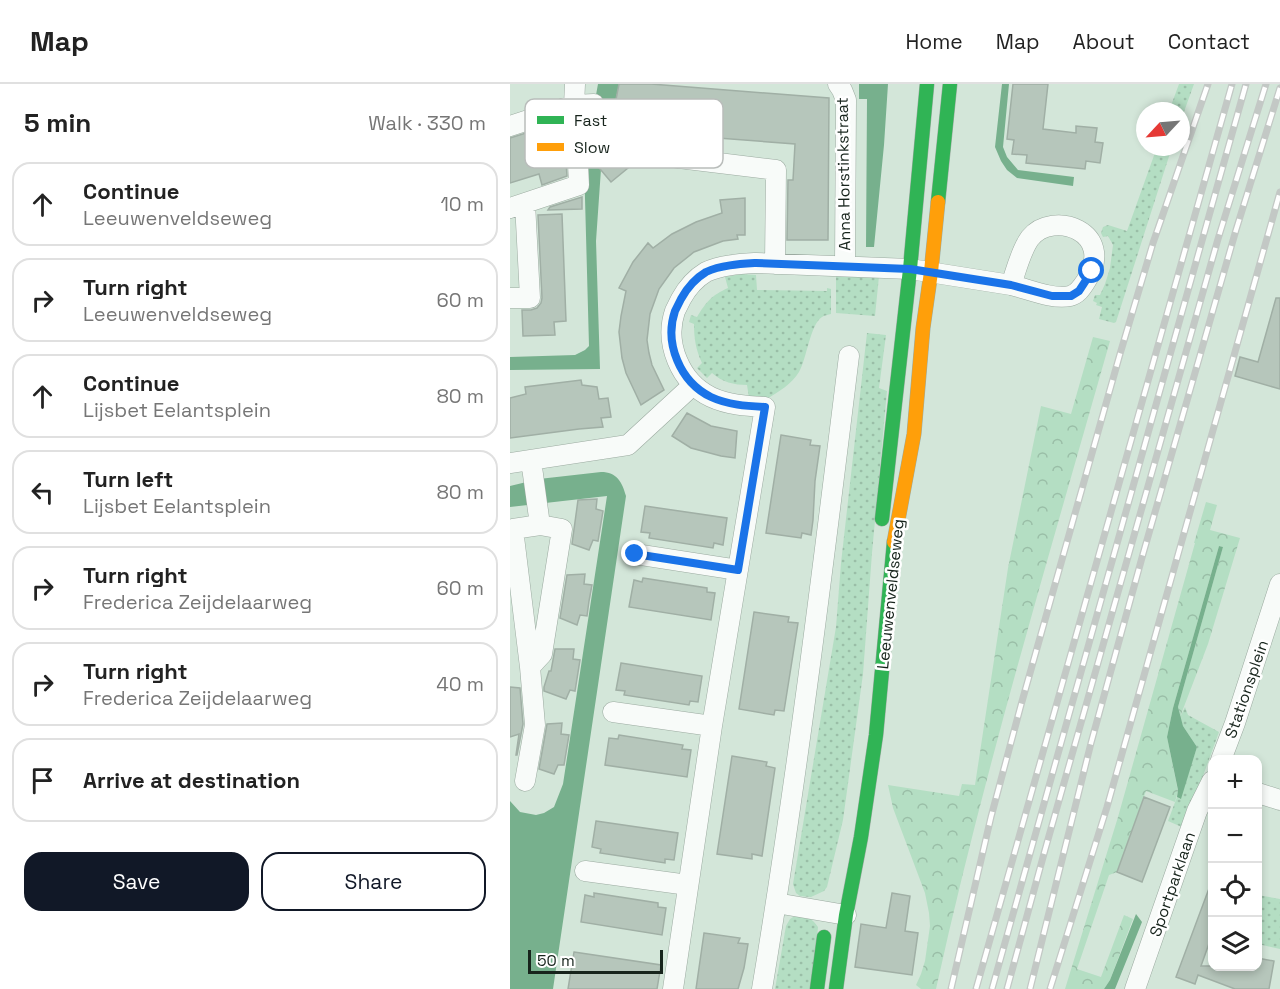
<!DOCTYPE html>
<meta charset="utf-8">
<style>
body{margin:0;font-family:"Space Grotesk",sans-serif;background:#f6f6f6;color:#222}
.controls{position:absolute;right:18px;bottom:18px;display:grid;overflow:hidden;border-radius:12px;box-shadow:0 3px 9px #0003}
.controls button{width:54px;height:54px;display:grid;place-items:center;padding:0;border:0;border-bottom:2px solid #e0e0e0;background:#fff;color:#222;font:30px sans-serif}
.compass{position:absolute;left:626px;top:18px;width:54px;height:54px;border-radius:50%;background:#fff;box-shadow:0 3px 9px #0003;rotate:244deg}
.scale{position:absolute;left:18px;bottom:15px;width:135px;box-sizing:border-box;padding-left:6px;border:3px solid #17241c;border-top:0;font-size:16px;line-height:21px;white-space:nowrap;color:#17241c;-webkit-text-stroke:4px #fff;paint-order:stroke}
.stop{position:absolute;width:18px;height:18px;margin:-14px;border:4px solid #1a73e8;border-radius:50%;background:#fff}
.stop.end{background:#1a73e8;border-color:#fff;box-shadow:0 2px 6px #0008}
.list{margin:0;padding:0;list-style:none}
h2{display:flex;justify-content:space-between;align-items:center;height:78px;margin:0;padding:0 24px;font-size:26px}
h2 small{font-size:20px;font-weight:400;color:#767676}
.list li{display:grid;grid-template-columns:39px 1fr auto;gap:18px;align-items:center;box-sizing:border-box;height:84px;margin:0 12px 12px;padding:0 12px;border:2px solid #e0e0e0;border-radius:18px}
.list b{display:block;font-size:22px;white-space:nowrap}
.list p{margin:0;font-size:20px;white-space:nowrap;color:#767676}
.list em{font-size:20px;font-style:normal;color:#767676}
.actions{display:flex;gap:12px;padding:18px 24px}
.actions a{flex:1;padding:14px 0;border:2px solid #111827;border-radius:18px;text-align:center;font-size:21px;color:#111827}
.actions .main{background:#111827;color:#fff}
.icon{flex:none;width:33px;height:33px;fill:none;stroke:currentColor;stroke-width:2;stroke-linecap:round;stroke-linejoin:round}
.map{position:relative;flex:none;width:770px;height:905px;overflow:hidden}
header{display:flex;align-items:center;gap:36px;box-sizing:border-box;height:84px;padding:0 30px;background:#fff;border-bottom:2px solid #e0e0e0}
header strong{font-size:28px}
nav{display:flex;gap:33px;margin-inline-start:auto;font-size:21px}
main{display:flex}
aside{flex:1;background:#fff}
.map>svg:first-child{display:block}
.grass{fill:url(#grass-dots)}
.forest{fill:url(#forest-crowns)}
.water{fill:#77b08d}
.building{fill:#b6c6bb;stroke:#a0afa5;stroke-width:1.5}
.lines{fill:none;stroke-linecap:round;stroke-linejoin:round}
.street-casing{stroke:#9baaa0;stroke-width:21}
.fast-casing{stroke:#9baaa0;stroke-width:15}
.slow-casing{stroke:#9baaa0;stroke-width:15}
.street{stroke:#f8fbf9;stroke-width:20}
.fast{stroke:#30b455;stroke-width:14}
.slow{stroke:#ff9f0a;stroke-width:14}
.rail-casing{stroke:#c3c8c5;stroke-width:7}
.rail{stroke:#fff;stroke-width:4.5;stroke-dasharray:14;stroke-linecap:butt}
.route{stroke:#1a73e8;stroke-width:8}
.labels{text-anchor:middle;stroke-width:5;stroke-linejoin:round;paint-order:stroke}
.street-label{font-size:16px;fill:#17241c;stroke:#fff}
.key{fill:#fff;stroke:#b9bdbb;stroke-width:1.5}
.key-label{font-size:16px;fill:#17241c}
</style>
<header>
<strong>Map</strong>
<nav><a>Home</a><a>Map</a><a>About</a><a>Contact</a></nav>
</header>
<main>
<aside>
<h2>5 min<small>Walk · 330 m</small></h2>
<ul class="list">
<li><svg class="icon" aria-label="ahead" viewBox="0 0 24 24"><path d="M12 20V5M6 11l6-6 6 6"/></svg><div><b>Continue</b><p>Leeuwenveldseweg</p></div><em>10 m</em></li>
<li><svg class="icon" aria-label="right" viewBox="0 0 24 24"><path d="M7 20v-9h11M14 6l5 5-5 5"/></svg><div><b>Turn right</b><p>Leeuwenveldseweg</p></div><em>60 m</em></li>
<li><svg class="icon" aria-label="ahead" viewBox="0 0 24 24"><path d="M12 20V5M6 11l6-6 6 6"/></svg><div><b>Continue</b><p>Lijsbet Eelantsplein</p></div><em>80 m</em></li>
<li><svg class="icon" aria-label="left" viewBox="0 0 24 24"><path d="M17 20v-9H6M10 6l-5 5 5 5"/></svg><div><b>Turn left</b><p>Lijsbet Eelantsplein</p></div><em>80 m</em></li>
<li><svg class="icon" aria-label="right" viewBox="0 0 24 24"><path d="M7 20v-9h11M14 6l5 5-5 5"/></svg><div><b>Turn right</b><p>Frederica Zeijdelaarweg</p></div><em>60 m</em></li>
<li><svg class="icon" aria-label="right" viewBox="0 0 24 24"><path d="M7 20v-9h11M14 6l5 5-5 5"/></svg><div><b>Turn right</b><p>Frederica Zeijdelaarweg</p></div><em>40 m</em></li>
<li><svg class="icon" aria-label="arrive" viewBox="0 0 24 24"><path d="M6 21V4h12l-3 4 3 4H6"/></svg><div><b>Arrive at destination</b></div></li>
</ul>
<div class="actions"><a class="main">Save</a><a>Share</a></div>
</aside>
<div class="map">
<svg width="770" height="905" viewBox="0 0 770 905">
<defs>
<pattern id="grass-dots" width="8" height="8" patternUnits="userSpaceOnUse" patternTransform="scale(1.5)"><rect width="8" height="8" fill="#b4dec3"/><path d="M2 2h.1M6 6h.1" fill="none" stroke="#9abea7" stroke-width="1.8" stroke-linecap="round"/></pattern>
<pattern id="forest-crowns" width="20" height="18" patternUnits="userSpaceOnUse" patternTransform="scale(1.5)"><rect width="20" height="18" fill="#b4dec3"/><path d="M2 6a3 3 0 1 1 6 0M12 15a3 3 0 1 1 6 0" fill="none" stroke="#9abea7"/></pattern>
</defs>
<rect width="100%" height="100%" fill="#d3e6d9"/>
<path class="grass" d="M669,0H684L671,36V27H659Z
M647,63H662L606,238L604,239L589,235L592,223L586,221L587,219L583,217L585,211H590L595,200L600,184L603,161L598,152L593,153L591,149L593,143L598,141L617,147Z
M232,190L246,191L247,206L317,207V204L321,205V230C318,231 315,231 312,233C300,241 297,274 289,288C282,300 268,308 257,315L249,312L239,314L237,301C224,301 212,298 202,289L197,294L187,284L192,279C186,266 184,255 184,240L179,238L181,231L187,233C196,218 202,211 218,204L215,193Z
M326,191L369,192L365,232L326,229Z
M357,249L376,251L369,304L377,307L362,469L353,590L333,736L317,803L314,807L301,813L290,812L286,809L283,800L326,543L331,479Z
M675,623L678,631L709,648L674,744L658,737L667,713L670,715L687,663L673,642L670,633Z
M748,811L770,815V865L748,860Z
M288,830C297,833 302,834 308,843L302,905H265L276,842L280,835Z"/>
<path class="forest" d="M583,253L600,257C539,472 474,687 426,905H411L406,901L411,890L415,877L420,842L419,829L415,809L383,724L378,701L449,712L452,700L465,701L498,484L531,322L561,330Z
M696,418L707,421L700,446L730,454L698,560L670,633L668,623L713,463L709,462L663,624L657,653L668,707L665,718L636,707L607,788L599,791L567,885L591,893L614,831L623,835L600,896L594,905H555L608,733L685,459H684Z"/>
<path class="water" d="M88,0H109L91,85L86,157L90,285L0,286V273L65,271L75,266L79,262L74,77Z
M349,0H378L374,61L364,163H356L357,15H349Z
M492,0H499L493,63L497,73L508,86L564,93L563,102L507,94L497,86L491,77L485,63Z
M91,388C107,388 112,398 116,412L43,905H0V717L10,728L26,731L34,729L44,723L53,700L97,412L0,423V402L29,395Z
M709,462L713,463L668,623L673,642L687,663L671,715L667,713L668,706L657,653L663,624Z
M626,830L632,838L605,905H594L600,896Z"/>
<path class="building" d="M109,0H141L319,14L318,156H277L278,96H283L285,60L155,50L154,60L131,57L132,48L100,46Z
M503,0H538L533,45L566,49V42L587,44L585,58L593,59L590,79L576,77L575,85L516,79L517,71L502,70L504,56L497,55Z
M67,33L56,78L57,92L32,101L29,90L0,99V54Z
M85,79L118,84L101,98Z
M72,113V125L38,126L40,123Z
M235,114V151H227L228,155L213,157L184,168L164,184L149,205L140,230L137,256L139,269L142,281L154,306L131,321L116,289L112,274L109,248L111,232L116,207L109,204L123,178L138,159L143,164L162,150L186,138L212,129L210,116Z
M52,130L56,237L44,238L45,251L13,252L12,226H21L27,224L31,219L32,214L28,131Z
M766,214H770V305L725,292L730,273L748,278Z
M71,296L72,301L87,303L89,315L98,314L101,333L91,334L93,343L69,345L0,354V314L16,310L15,303Z
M177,329L201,342L227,347L225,374L211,372L181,364L162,352Z
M271,351L301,356L300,361L310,362L305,397L303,436L301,451L292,449L291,454L256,449Z
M87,415L86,425L93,427L88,457L83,456L79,466L62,460L68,416Z
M135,422L217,434L213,461L204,459L203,464L139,454L140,449L131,448Z
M75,490L74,500L82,501L79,517L77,532L70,531L67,541L50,534L57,491Z
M133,494L197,504V508L205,509L201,536L119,523L124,496L132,498Z
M244,528L279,533L278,538L288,539L274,627L265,626L264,631L229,625Z
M45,565H64L63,575L70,576L65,607L60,606L56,615L34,607V603L39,587H41Z
M111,579L192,592L188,618L180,617L179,621L114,611L115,607L106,606Z
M0,603L10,604L13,640L7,671H6L9,650L0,653Z
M52,639L51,650L59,651L54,681H48L44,690L29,685L37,640Z
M109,651L173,661L172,665L181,666L177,693L95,681L99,654L108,655Z
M222,672L257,678L256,682L265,684L252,772L242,770V775L207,770Z
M634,713L660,723L632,798L607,788Z
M86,737L168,749L164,776L155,775V779L90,769L91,765L82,763Z
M701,799L702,800V851L691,882H747V874L764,877L759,905H725L688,891L685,900L666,893Z
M84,809L148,819V823L156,824L152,851L71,838L75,811L84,813Z
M382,809L400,812L395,847L408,849L402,891L345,883L351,840L376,844Z
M194,849L230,854L228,859L238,860L234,884L228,905H186Z
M64,868L151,881L147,905H58Z"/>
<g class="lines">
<g class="street-casing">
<path id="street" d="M328,0L332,6L336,16L335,182
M0,42L64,21L65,0
M111,67L266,86L265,180
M0,124L69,101L68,80L75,46L84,20L64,21
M0,214H20L15,119
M0,379L118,361L183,301
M125,470L228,486
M20,583L32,570L52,445L30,441L21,376
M103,628L202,642
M711,676L725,639L770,500
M15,697L25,641L20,583L3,445L30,441
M748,709L770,716
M75,787L178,801
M266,819L336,831
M163,905L202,642L255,323C237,322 218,321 201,313C170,298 154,259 165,227C167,223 169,219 171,215C177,204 186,194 196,188C211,181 230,180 246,179L400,185L501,201C506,187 511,166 520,154C543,125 607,148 576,197C572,203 568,210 560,212C543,216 518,205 501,201
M252,905C287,695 313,483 339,272
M625,905L687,727L702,697"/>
</g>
<g class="fast-casing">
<path id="fast" d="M428,118L440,0
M372,435L400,185L417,0
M307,905L314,853
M326,905L336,831L351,753L366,651L384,458"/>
</g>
<g class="slow-casing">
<path id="slow" d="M384,458L404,350L413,244L421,188L428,118"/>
</g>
<use href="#street" class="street"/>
<use href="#fast" class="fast"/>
<use href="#slow" class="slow"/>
<g class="rail-casing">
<path id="rail" d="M441,905L481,733L511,621L610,270L643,159L698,0
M466,905L722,0
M482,905L736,0
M497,905L535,766L708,155L756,0
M520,905L581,659L633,470L726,146L770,4
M540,905L597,723L770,108"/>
</g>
<use href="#rail" class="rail"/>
</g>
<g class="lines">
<path class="route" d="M125,470L228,486L255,323C237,322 218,321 201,313C170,298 154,259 165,227C167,223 169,219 171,215C177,204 186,194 196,188C211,181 230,180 246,179L400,185L501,201L542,212H561L569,207L582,187"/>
</g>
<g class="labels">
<g class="street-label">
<text transform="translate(333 90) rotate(-91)" y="6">Anna Horstinkstraat</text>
<text transform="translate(380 510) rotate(-84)" y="6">Leeuwenveldseweg</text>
<text transform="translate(736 605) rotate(-71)" y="6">Stationsplein</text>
<text transform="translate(662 800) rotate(-71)" y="6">Sportparklaan</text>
</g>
</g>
<rect x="15" y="15" width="198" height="69" rx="9" class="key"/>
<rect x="27" y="32" width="27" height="8" fill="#30b455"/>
<rect x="27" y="59" width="27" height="8" fill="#ff9f0a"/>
<g class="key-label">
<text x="64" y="42">Fast</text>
<text x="64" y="69">Slow</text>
</g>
</svg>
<div class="controls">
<button>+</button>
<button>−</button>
<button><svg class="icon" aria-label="locate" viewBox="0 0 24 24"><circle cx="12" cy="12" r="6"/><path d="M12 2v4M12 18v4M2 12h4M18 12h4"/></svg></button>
<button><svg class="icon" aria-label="layers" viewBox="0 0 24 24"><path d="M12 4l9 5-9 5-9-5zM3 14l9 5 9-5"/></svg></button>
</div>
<svg class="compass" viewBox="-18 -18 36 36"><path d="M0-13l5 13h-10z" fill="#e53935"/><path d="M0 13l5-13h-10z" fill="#767676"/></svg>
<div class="scale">50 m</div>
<div class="stop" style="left:582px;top:187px"></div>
<div class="stop end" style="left:125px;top:470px"></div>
</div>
</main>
